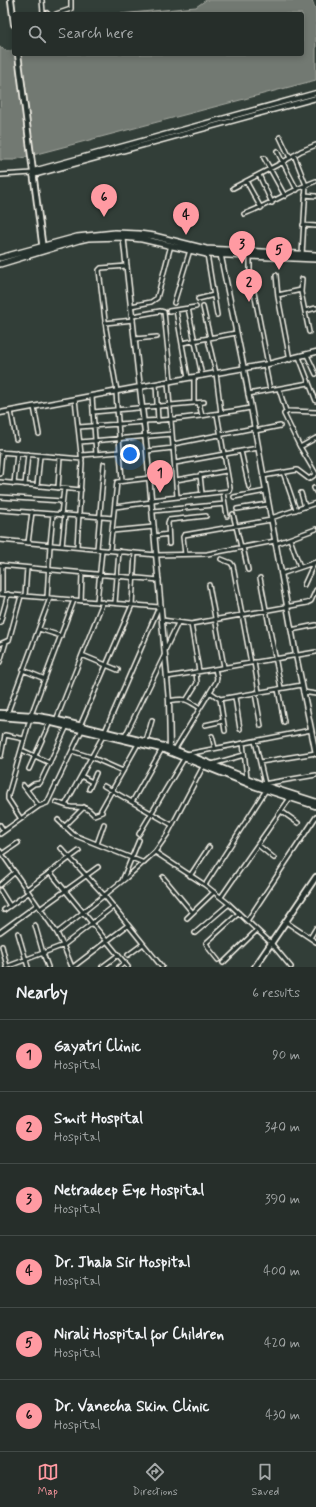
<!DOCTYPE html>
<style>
body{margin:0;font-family:Mynerve,sans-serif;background:#323a36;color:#f1f3f6}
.you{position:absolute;left:130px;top:454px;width:14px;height:14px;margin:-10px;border:3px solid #fff;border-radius:50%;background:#1a73e8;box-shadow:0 0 0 6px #1a73e833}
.badge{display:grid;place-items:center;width:26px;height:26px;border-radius:50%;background:#ff9aa2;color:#111;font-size:13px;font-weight:700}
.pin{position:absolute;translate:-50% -33px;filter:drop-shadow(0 1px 2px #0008)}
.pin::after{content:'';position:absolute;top:21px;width:14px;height:12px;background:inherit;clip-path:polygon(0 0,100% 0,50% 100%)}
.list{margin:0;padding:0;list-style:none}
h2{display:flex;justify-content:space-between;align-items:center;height:52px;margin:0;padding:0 16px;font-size:17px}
h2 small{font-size:13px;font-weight:400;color:#a4a8a8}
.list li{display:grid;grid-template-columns:26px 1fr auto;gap:12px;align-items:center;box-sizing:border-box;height:72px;padding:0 16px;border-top:1px solid #424a47}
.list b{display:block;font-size:15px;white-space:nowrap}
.list p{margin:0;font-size:13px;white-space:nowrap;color:#a4a8a8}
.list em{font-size:13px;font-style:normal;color:#a4a8a8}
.icon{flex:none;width:22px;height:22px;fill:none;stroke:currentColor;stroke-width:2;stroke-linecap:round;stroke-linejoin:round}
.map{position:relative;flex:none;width:316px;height:967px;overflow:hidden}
.search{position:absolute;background:#262e2a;box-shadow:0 2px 6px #0003;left:12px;right:12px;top:12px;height:44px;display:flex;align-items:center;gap:10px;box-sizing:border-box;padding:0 14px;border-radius:4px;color:#a4a8a8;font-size:15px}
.sheet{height:484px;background:#262e2a}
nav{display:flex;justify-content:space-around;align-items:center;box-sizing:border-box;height:56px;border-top:1px solid #424a47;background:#262e2a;font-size:11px;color:#a4a8a8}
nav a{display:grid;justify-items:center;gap:2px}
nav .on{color:#ff9aa2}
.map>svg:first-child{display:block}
.water{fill:#727972;stroke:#a6a9a1}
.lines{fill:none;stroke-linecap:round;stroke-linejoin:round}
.minor-casing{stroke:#f4f1e8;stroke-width:6}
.tertiary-casing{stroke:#f4f1e8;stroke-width:7}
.secondary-casing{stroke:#f4f1e8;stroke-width:8}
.trunk-casing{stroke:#f4f1e8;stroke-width:8}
.minor{stroke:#26332d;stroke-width:3}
.tertiary{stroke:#26332d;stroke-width:4}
.secondary{stroke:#26332d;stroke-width:4.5}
.trunk{stroke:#26332d;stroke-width:5}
</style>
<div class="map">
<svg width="316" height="967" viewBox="0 0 316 967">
<rect width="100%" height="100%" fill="#323e38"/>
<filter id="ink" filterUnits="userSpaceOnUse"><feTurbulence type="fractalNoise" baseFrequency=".025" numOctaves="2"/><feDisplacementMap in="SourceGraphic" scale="8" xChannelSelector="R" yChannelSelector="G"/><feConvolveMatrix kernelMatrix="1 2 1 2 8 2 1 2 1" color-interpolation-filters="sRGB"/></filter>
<g filter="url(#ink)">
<path class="water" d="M206,0H312L316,11V80L14,160H0V47L7,51L14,50V54H302V14H119L196,7Z"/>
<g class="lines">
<g class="minor-casing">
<path id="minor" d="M42,0L43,13
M47,13L48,14
M56,14L71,9V0
M280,137L290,158
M277,151L297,190
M294,155L306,185L302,255
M264,158L285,196
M0,175L33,173
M259,175L272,203
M246,181L261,208
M233,188L283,162L301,151L316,145
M305,195L316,196
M244,214C269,205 291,190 316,181
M303,225L316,226
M207,254L217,315
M250,256V272L268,364
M276,275L278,297L290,360
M302,279L301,292L309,332
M278,295L301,290
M198,299L214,295
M174,303L190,250
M131,306L151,302L157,298L171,245
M203,307L210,338
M188,308L202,376
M176,310L188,378
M169,311L196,307
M305,311L316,308
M133,316L160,311L164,312L171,381
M105,323L133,320
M135,339L157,337
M208,339L216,373L221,413
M182,343L236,333
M307,355L316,374
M299,357L316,401
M265,365L270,390
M194,377V403
M168,382L177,497
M156,384L158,421
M279,389L286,411
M117,391L106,329L99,270L101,268L127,266
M116,392L122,481
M248,394L309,383
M92,396L96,454
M75,399L82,463L77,547
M199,403L202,416
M34,407L39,434
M11,411L16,439
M93,412L204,402
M316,412L288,411L284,414L299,445L316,474
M144,421C180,420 215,414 251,408
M79,427L145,422
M255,431L280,426
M80,442L172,434
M173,444L254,428
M300,447L316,438
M147,451L173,448
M241,451L249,487
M0,452L82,459
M82,455L120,452
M175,463L258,448
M283,472L296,510
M0,474L2,452
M200,475L202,494
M263,476L297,470L309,479L316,474
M176,480L226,471
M0,482L81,490
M14,484L17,453
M25,485L28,454
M37,486L40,456
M58,488L60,457
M314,488L316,492
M223,492L227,516
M301,493L305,507
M0,497L62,501
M234,497L266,491
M152,500L229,491L230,488L217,414
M115,507L152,502
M237,509L268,504
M0,510L79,516
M153,511L225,504
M233,514L241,547
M61,515L64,488
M79,515L113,518
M271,518L316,503
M112,531L154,527
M155,536L168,534
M290,539L300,567
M0,540L156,555L207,554L275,541
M28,543L32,512
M169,544L168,523L169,520L206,516
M275,544L316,529
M62,546L65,515
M243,547L248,570
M97,549L104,464
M110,550L117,482L150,478
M185,554L183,537L184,535L271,520
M221,559L231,563L233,566L251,663
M0,565L159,580
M281,574L316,562
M260,578L281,688
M209,585L224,667
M304,585L314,563
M0,594L159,607
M2,594V565
M25,596L27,568
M47,598L50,545L53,514
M81,601L82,574
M97,602L102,550
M115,603L119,551
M162,620L191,624L307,603L311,601L316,590
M0,623L8,594
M191,624L199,671
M39,629L61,636
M291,630L316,625
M0,644L9,640L21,596
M165,650L178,623
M82,655L118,670
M0,662L6,642
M254,662L259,692
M23,670L45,679
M167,677L316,652
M278,689L284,722
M210,692L220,699L302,685
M303,692L316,694
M255,693L261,726
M235,697L240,729
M187,699L197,683L196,672
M220,699L225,731
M169,701C186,698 186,699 200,708
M7,714L50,598
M31,715L74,600
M56,720L103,602
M205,725L223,721
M80,726L132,605L135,553
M125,736L165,654
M212,736L215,748
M146,741L152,720
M255,741L265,784
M243,743L247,778
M175,749L216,682L217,678L215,669
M24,751L50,763
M72,751L91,757L123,771
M187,754L311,730
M1,756L5,735L24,739
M260,762L316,753
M212,764L244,755
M29,769L50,722
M81,776L92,782
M263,784L316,775
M23,785L39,806
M104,786L172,825
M27,789L34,784L40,783L67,726
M89,789L96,773
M56,802C60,803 66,806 71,807C82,808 85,805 94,815L102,812
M132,802L162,749
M65,805L103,736L159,607
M101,810L138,744
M281,811L298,823
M21,819L8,799V795L30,719
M58,820L74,835L144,863
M0,825L4,831
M64,827L84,807
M0,834L39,806L47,803L82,730
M139,834L185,757
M97,844L104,824
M258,845L274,858
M61,848L104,895L162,967
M0,851L57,933L63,945L72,967
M155,852L205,885L229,904L271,943L291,967
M2,854L18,843
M50,872L128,967
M190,876L209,847
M163,877L192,912
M122,881L139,840
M0,885L15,872
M205,885L266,790
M0,890L10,906
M26,890L79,851
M221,897L290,798
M40,909L98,867
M4,910L28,893
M187,918L214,892
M247,921L316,817
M286,922L316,942
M35,925L43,953L48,967
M0,932L37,905
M18,933L28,967
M57,933L126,878L155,852L167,835L204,765
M195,933L229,904
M310,938L316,928
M2,946L7,967
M128,955L143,944
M218,960L210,950L206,943L239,913
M223,963L257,930
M6,967L64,945L113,907
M73,967L128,925
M102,967L118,955
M119,967L125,962"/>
</g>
<g class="tertiary-casing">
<path id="tertiary" d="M33,171L316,93
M33,175L316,98
M123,234L147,452L169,701L170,749
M220,252L244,369L296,655L316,754
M0,413L188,378L268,364L316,352"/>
</g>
<g class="secondary-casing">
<path id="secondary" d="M11,0L14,24
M18,54L43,250
M0,713L31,715L49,718L171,748L266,786L316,802
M0,717L40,720L162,749L254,786L316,806
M255,967L316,877"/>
</g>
<g class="trunk-casing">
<path id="trunk" d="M0,258L77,237L115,233L139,234L154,236L206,249L316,255
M0,264L79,240L88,238L123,237L142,239L207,254L316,259"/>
</g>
<use href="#minor" class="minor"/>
<use href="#tertiary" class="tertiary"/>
<use href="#secondary" class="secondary"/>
<use href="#trunk" class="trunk"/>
</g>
</g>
</svg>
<div class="you"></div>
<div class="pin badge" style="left:160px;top:493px">1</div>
<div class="pin badge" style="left:249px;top:302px">2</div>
<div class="pin badge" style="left:242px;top:264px">3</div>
<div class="pin badge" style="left:186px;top:235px">4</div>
<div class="pin badge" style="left:279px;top:270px">5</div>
<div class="pin badge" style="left:104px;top:217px">6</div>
<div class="search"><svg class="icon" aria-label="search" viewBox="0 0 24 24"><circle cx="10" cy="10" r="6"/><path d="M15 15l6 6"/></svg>Search here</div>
</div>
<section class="sheet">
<h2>Nearby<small>6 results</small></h2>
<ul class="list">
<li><span class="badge">1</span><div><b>Gayatri Clinic</b><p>Hospital</p></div><em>90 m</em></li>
<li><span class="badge">2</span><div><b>Smit Hospital</b><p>Hospital</p></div><em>340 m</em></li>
<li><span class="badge">3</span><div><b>Netradeep Eye Hospital</b><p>Hospital</p></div><em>390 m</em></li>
<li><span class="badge">4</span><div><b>Dr. Jhala Sir Hospital</b><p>Hospital</p></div><em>400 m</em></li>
<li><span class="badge">5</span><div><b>Nirali Hospital for Children</b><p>Hospital</p></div><em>420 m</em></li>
<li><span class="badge">6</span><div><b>Dr. Vanecha Skin Clinic</b><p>Hospital</p></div><em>430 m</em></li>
</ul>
</section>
<nav>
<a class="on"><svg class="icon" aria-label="map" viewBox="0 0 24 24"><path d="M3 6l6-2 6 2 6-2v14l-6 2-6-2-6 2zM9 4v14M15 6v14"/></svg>Map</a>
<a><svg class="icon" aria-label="directions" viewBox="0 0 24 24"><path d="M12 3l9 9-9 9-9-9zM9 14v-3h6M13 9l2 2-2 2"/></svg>Directions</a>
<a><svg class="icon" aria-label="saved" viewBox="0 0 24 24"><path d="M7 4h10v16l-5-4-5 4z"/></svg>Saved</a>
</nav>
